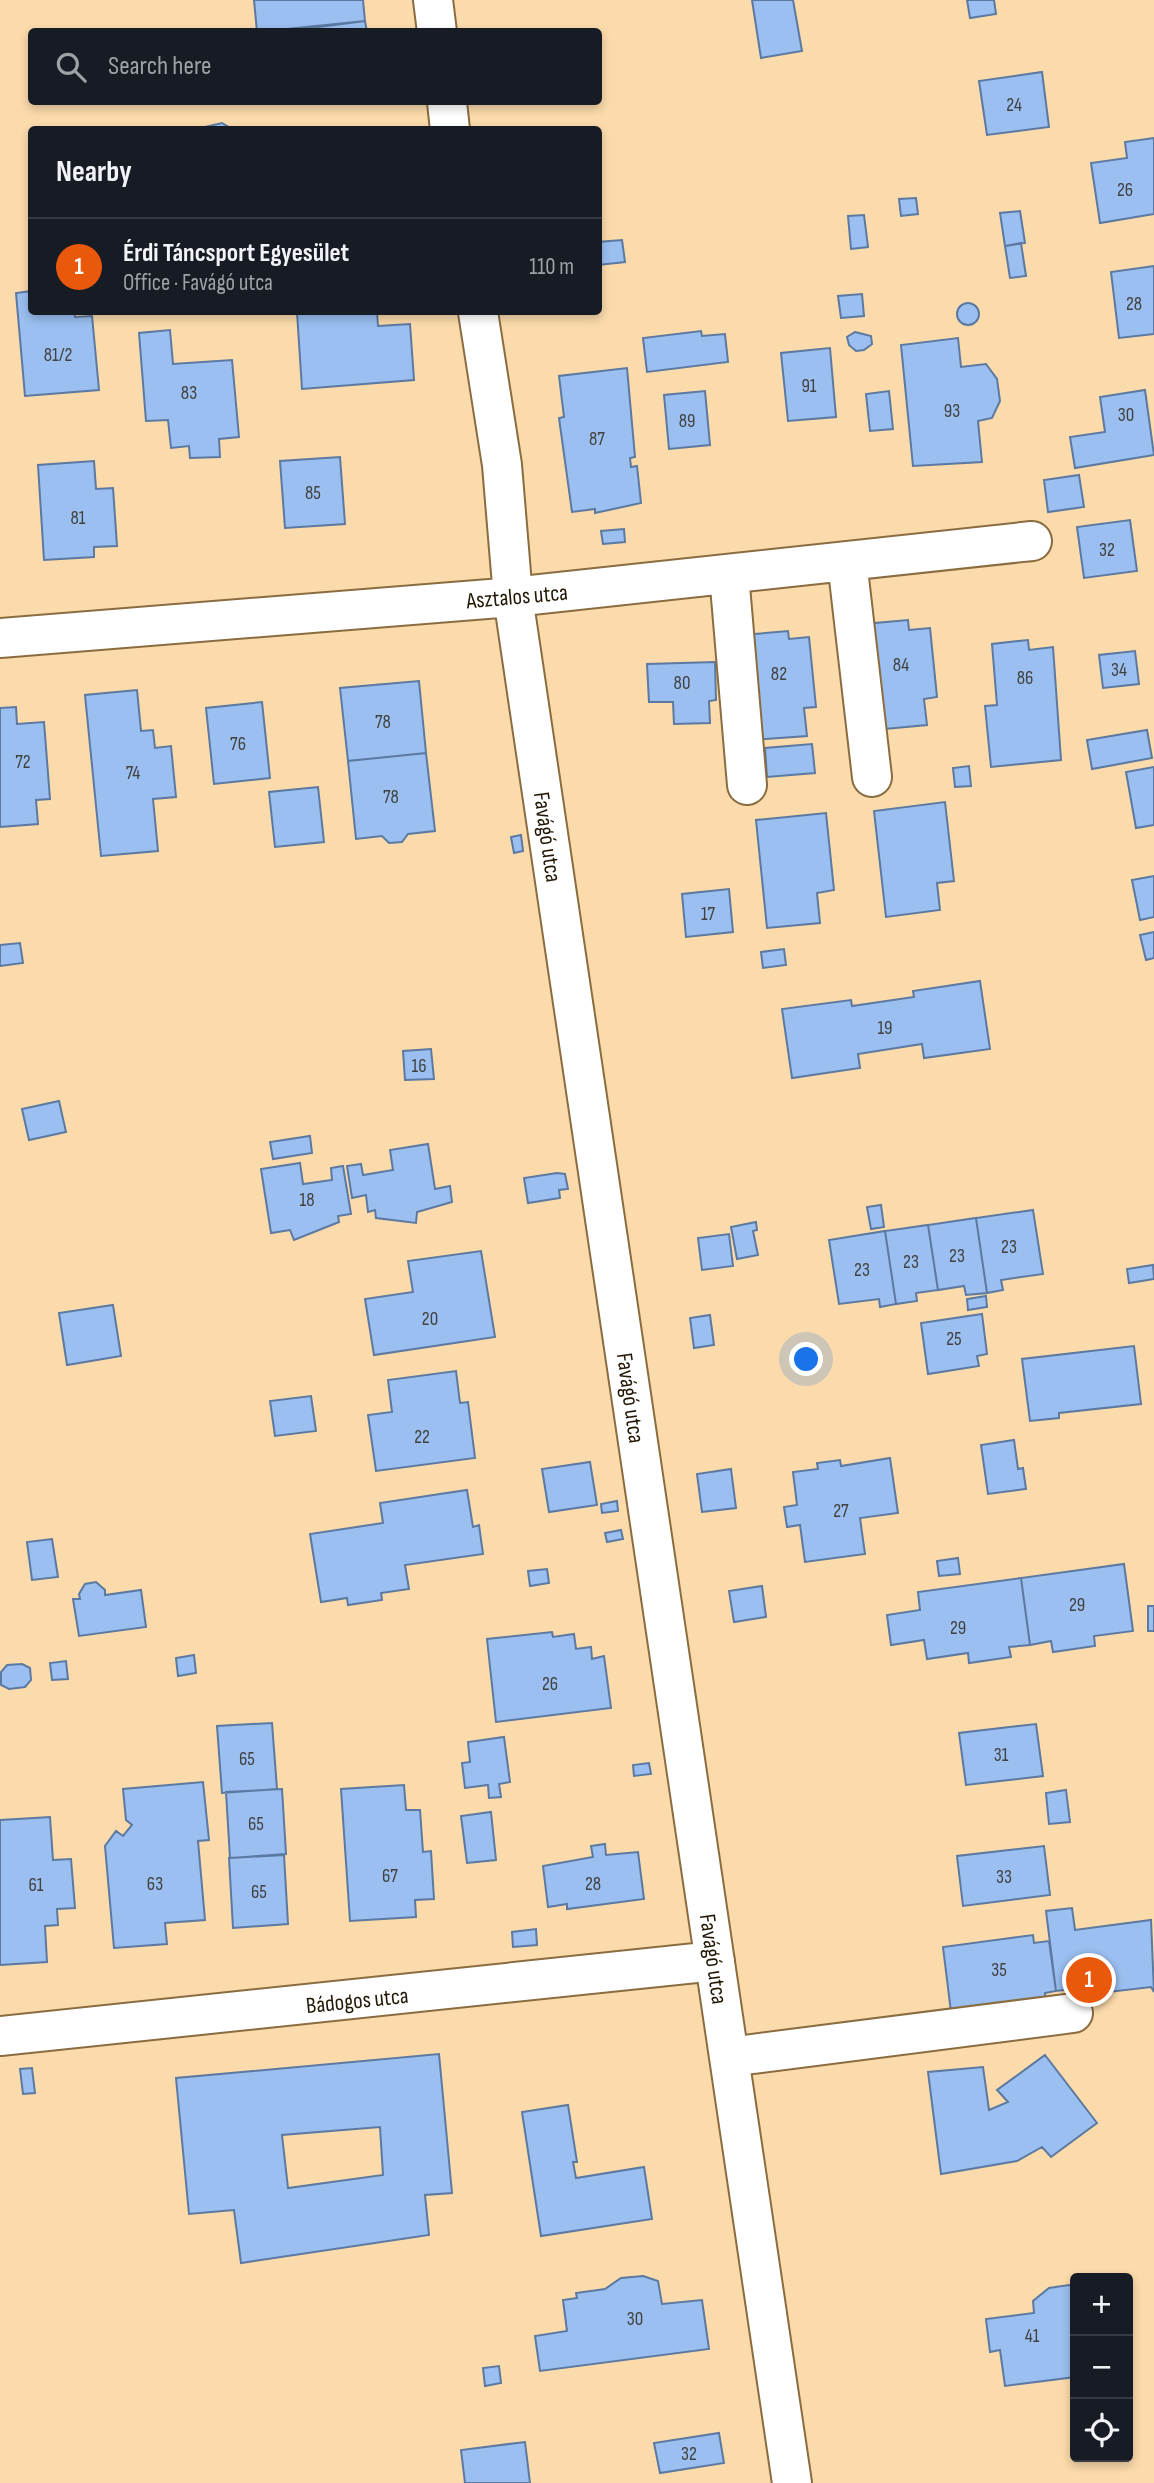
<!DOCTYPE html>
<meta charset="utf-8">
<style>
body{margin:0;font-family:"Sofia Sans Condensed",sans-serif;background:#20242c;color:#f1f3f6}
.controls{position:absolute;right:21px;bottom:21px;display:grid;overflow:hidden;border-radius:7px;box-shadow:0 4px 10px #0003}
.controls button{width:63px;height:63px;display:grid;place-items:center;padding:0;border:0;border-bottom:2px solid #363941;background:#171b24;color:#f1f3f6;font:35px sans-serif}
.you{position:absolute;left:807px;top:1360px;width:24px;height:24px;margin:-18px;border:5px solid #fff;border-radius:50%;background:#1a73e8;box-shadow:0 0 0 10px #1a73e833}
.badge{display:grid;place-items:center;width:46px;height:46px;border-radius:50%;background:#ea580c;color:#fff;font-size:23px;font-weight:700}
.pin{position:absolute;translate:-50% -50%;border:4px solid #fff;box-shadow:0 2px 7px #0006}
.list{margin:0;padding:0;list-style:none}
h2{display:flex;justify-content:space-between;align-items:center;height:91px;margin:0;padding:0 28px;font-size:30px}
h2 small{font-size:23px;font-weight:400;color:#9ea1a6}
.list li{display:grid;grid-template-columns:46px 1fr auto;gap:21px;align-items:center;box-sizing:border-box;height:98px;padding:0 28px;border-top:2px solid #363941}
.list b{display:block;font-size:26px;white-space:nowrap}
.list p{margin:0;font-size:23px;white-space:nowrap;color:#9ea1a6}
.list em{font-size:23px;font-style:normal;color:#9ea1a6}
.icon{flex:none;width:38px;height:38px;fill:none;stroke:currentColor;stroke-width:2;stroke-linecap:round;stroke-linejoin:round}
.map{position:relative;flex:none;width:1154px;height:2483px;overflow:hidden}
.search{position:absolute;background:#171b24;box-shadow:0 4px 10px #0003;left:28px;top:28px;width:574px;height:77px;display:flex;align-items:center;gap:18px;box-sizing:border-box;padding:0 24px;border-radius:7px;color:#9ea1a6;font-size:26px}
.panel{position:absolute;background:#171b24;box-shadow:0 4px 10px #0003;left:28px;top:126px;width:574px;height:189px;border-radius:7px}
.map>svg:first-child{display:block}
.building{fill:#9abff0;stroke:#5b79a1;stroke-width:2;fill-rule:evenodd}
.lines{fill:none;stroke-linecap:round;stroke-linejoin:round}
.minor-casing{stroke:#8a6c41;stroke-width:42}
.minor{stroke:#fff;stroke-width:38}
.labels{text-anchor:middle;stroke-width:7;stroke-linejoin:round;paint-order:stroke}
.number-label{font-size:19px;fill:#414140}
.street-label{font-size:23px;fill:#231706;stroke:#fff}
</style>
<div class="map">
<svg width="1154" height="2483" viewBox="0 0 1154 2483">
<rect width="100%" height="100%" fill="#fbdaab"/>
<path class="building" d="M254,0H363L365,21L257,32Z
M752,0H793L802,51L761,58Z
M967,0H994L996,14L970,18Z
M365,21L367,32H280Z
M1042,72L1049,127L987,135L979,81Z
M222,123L234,130H199L200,128Z
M1154,138V214L1100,223L1091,163L1127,158L1125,142Z
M916,198L918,214L901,216L899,199Z
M1020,211L1025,243L1005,246L1000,213Z
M864,215L868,247L851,249L848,216Z
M622,240L625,262L598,265V242Z
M1021,243L1026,276L1010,278L1005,246Z
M1154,266V334L1119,338L1111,272Z
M32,291V312H74L75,317L92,316L99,390L25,396L16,293Z
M862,294L864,316L841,318L838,296Z
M957 314a11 11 0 1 1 22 0a11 11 0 1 1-22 0Z
M297,312H377L378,326L410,324L414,380L302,389Z
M170,330L173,364L232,360L239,437L219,439L220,457L190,458L189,446L171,448L168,420L146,421L139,333Z
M701,331L702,336L725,334L728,362L647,372L643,338Z
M855,332L871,336L872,344L864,350L856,351L849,345L847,337Z
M958,338L961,367L986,364L997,379L1000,401L992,418L978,421L982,462L913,466L901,345Z
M830,348L836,417L788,421L781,353Z
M627,368L635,457L630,458L631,467L637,466L641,503L595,513V509L572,512L559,418L564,417L559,376Z
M1145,390L1154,455L1075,468L1070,437L1105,432L1100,397Z
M705,391L710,445L669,449L664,395Z
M889,391L893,429L870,431L866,394Z
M340,457L345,524L285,528L280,461Z
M94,461L96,489L113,488L117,546L94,547V557L44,560L38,465Z
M1079,475L1084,507L1048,512L1044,480Z
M1130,520L1137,571L1084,578L1077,527Z
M624,529L625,542L603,544L601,531Z
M908,620L909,630L930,628L937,697L924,699L927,725L874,730L864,624Z
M788,631L789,639L809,637L816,707L804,708L807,736L752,740L743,635Z
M1028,640L1029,650L1053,647L1061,760L991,767L985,706L997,705L992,644Z
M1135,651L1139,684L1103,688L1099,655Z
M715,662L716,700L709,701L710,723L674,724L673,702H649L647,664Z
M419,681L426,753L348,761L340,688Z
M137,690L141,731L153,730L155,748L171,746L176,797L153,799L158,851L101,856L85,695Z
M262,702L270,778L214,784L206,708Z
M16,707L17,724L44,722L50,799L36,800L38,824L0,827V708Z
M1147,730L1152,758L1092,769L1087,740Z
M812,744L815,773L767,777L765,748Z
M426,753L435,831L408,834L402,842L389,843L382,836L356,839L348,761Z
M969,766L971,786L955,787L953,768Z
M1154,767V825L1136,828L1126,772Z
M318,787L324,842L275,847L269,792Z
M945,802L954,881L937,883L940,910L886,917L874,811Z
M826,813L834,890L817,893L820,923L767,928L756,820Z
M521,835L523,851L514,853L511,837Z
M1154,876V917L1140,920L1132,880Z
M729,889L733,932L686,937L682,894Z
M1154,932V958L1146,960L1140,935Z
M20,943L23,963L0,966V945Z
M784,949L786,965L763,968L761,952Z
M980,981L990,1049L924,1058L922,1044L858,1054L860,1068L792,1078L782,1009L851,1000L852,1006L914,997L913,991Z
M431,1049L434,1079L405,1080L403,1051Z
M59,1101L66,1132L29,1140L22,1109Z
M310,1136L312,1153L273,1159L270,1142Z
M428,1144L435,1189L450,1186L452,1202L417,1212L416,1223L376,1218L375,1210L368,1212L366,1195L352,1198L347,1166L361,1164L363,1175L393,1170L390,1150Z
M300,1163L303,1184L332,1180L331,1168L343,1166L351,1214L338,1216L339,1222L294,1240L290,1230L271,1233L261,1169Z
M557,1173L565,1174L568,1189L559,1190L560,1198L528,1203L524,1178Z
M881,1205L884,1227L871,1229L867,1207Z
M1033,1210L1043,1274L1001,1280L1003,1290L987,1293L976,1218Z
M976,1218L987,1293L966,1295L964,1286L938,1290L928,1225Z
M756,1222L757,1230L753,1231L758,1255L737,1259L731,1227Z
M928,1225L938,1290L916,1293L917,1301L896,1304L885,1231Z
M885,1231L896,1304L880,1307L879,1299L839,1304L829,1240Z
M729,1234L733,1266L702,1270L698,1238Z
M481,1251L495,1337L374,1355L365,1299L413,1292L408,1261Z
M1153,1265L1154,1279L1129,1283L1127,1269Z
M986,1296L987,1307L968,1310L967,1299Z
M113,1305L121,1356L67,1365L59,1313Z
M982,1314L987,1354L977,1356L979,1366L928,1374L921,1323Z
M710,1315L714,1345L694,1348L690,1318Z
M1134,1346L1141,1404L1059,1413V1418L1030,1421L1022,1359Z
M456,1371L460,1403L468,1402L475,1458L376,1471L368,1415L392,1412L388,1380Z
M311,1396L316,1431L275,1436L270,1401Z
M1014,1440L1018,1469L1023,1468L1026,1489L988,1494L981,1445Z
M890,1458L898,1513L860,1518L865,1554L805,1562L800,1525L787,1527L784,1507L797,1505L793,1472L818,1469L817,1463L840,1460L841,1466Z
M590,1462L597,1505L549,1512L542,1469Z
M731,1469L736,1508L702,1512L697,1474Z
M467,1490L473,1527L479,1525L483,1554L405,1565L409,1589L381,1593L382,1600L348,1605L347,1598L321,1602L310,1534L383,1523L380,1503Z
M617,1501L618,1511L602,1513L601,1504Z
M621,1530L623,1539L607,1542L605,1533Z
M52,1539L58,1577L32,1580L27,1542Z
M958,1558L960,1574L939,1576L937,1561Z
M1124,1564L1133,1631L1094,1636L1095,1646L1053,1652L1051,1641L1030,1645L1021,1578Z
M547,1569L549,1583L530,1586L528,1571Z
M1021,1578L1030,1645L1009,1647L1011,1657L969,1663L968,1653L927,1659L924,1640L891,1645L887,1615L920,1610L918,1592Z
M96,1582L105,1590V1595L141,1590L146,1627L79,1636L73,1599H80L79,1594L85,1584Z
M762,1586L766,1617L734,1622L729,1591Z
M1148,1606H1154V1631H1148Z
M552,1632L553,1637L574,1634L576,1649L591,1647L592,1659L604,1656L611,1708L496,1722L487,1639Z
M194,1655L196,1673L178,1676L176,1658Z
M66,1661L68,1679L52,1680L50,1663Z
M22,1664L30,1668L31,1680L25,1687L9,1689L1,1685V1672L7,1665Z
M272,1723L277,1789L222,1793L217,1726Z
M1036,1724L1043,1776L966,1785L959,1733Z
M504,1737L510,1782L499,1784L501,1797L489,1798L488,1785L465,1788L462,1763L470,1762L468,1742Z
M649,1763L651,1774L634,1776L633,1765Z
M203,1782L209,1840L198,1841L205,1920L165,1923L167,1944L114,1948L105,1846L116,1831L123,1836L132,1825L126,1820L123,1789Z
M404,1785L406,1810H420L423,1852L431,1851L434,1899L415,1900L416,1917L350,1921L341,1789Z
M282,1789L286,1854L230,1858L226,1792Z
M1066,1790L1070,1822L1049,1824L1046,1793Z
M491,1812L496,1860L467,1863L461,1816Z
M50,1817L53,1860L71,1859L75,1908L57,1909L58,1925L45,1926L47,1962L0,1965V1820Z
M605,1844L606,1855L638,1852L644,1899L567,1909V1904L548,1907L543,1866L593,1857L591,1846Z
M1044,1846L1050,1895L963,1906L957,1856Z
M284,1855L288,1924L233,1928L229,1858Z
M1072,1908L1075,1930L1151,1920L1154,1992L1151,1987L1074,1996L1073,1989L1056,1991L1046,1911Z
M536,1929L537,1945L513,1947L512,1932Z
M1033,1935L1034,1943L1049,1941L1056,1991L1045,1993L1046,2003L951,2012L943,1947Z
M439,2054L452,2193L425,2195L429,2235L241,2263L234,2210L189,2214L176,2078ZM380,2127L383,2175L288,2188L282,2135Z
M1045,2055L1097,2123L1051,2157L1042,2147L1017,2161L941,2174L928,2072L983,2067L989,2110L1008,2102L997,2090Z
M32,2068L35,2093L23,2094L20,2069Z
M568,2105L577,2162H573L576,2178L644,2167L652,2219L541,2236L522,2112Z
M643,2276L658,2281L662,2304L702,2300L709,2349L540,2371L535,2336L567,2331L563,2300L577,2298L576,2293L605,2289L621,2278Z
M1069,2285L1075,2289V2377L1005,2386L1000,2350L990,2352L986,2319L1034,2313L1033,2301L1049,2288Z
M499,2366L501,2383L485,2386L483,2368Z
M719,2433L724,2463L660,2473L654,2443Z
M525,2442L530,2483H465L461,2450Z"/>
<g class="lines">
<g class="minor-casing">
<path id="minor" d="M433,0L437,32
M447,102L450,130
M478,312L502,465L513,597L792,2483
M847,561L872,777
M729,574L747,785
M0,638L513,597L1032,541
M0,2036L715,1961
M729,2057L1073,2013"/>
</g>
<use href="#minor" class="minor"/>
</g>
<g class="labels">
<g class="number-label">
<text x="1014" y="111">24</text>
<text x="1125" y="196">26</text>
<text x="1134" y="310">28</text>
<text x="58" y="361">81/2</text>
<text x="809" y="392">91</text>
<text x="189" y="399">83</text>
<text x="952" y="417">93</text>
<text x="1126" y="421">30</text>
<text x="687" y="427">89</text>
<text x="597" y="445">87</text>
<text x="313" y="499">85</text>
<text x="78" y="524">81</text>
<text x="1107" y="556">32</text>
<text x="901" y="671">84</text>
<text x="1119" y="676">34</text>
<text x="779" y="680">82</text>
<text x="1025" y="684">86</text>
<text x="682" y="689">80</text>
<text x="383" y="728">78</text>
<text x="238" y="750">76</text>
<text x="23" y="768">72</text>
<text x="133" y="779">74</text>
<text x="391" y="803">78</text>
<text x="708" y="920">17</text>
<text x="885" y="1034">19</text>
<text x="419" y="1072">16</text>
<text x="307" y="1206">18</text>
<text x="1009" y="1253">23</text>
<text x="957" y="1262">23</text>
<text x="911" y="1268">23</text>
<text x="862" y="1276">23</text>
<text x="430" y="1325">20</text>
<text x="954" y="1345">25</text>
<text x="422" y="1443">22</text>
<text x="841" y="1517">27</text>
<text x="1077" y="1611">29</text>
<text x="958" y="1634">29</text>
<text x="550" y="1690">26</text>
<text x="1001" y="1761">31</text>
<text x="247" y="1765">65</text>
<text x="256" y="1830">65</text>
<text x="390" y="1882">67</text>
<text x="1004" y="1883">33</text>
<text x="155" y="1890">63</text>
<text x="593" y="1890">28</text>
<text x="36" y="1891">61</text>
<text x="259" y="1898">65</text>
<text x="999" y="1976">35</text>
<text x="635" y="2325">30</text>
<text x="1032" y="2342">41</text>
<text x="689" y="2460">32</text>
</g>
<g class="street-label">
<text transform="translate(517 596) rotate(-5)" y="8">Asztalos utca</text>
<text transform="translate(548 837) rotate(82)" y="8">Favágó utca</text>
<text transform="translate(631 1398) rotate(82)" y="8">Favágó utca</text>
<text transform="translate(714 1959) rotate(82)" y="8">Favágó utca</text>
<text transform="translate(357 2000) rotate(-6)" y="8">Bádogos utca</text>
</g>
</g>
</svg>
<div class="controls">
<button>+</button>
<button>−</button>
<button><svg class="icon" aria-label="locate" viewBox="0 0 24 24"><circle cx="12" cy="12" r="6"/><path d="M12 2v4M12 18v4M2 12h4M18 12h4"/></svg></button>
</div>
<div class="you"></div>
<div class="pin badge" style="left:1089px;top:1980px">1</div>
<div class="search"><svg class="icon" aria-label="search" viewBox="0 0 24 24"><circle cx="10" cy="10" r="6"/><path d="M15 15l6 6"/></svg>Search here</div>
<section class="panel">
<h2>Nearby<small></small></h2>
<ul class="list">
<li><span class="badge">1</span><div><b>Érdi Táncsport Egyesület</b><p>Office · Favágó utca</p></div><em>110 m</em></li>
</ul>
</section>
</div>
